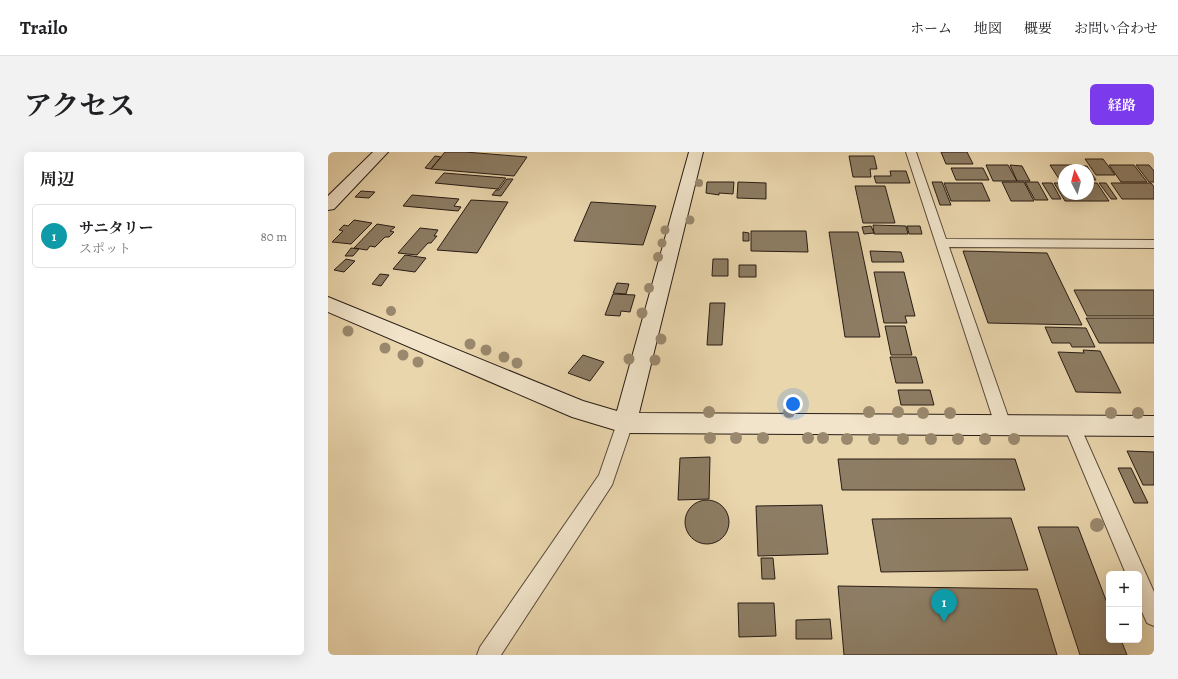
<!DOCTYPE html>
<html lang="ja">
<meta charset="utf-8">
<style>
body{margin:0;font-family:Alegreya,"Noto Serif JP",serif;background:#f2f2f2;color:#202124}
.controls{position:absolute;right:12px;bottom:12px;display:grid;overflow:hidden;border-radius:6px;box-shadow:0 4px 16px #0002}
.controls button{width:36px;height:36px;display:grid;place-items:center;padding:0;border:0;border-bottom:1px solid #e0e0e0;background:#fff;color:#202124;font:20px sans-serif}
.compass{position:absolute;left:730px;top:12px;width:36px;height:36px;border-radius:50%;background:#fff;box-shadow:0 4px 16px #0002;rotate:353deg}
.you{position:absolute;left:465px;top:252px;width:14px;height:14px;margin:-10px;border:3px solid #fff;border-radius:50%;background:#1a73e8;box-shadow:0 0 0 6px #1a73e833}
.badge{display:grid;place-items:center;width:26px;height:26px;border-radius:50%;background:#7c3aed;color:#fff;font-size:13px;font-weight:700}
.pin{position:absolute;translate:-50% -33px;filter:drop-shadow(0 1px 2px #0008)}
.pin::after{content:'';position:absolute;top:21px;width:14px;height:12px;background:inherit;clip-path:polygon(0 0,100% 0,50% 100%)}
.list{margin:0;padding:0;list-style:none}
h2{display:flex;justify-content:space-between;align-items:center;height:52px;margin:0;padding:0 16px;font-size:17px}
h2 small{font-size:13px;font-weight:400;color:#757577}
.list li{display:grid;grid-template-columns:26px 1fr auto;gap:12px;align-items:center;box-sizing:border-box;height:64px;margin:0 8px 8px;padding:0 8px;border:1px solid #e0e0e0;border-radius:6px}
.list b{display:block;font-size:15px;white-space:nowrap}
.list p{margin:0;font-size:13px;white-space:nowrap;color:#757577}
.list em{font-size:13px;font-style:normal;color:#757577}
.map{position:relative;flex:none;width:826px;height:503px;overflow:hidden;border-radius:6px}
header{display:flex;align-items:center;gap:24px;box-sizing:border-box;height:56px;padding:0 20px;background:#fff;border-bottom:1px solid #e0e0e0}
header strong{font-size:19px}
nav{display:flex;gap:22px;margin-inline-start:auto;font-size:14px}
.intro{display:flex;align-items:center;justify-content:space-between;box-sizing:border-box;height:96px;padding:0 24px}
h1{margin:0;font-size:28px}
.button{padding:10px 18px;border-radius:6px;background:#7c3aed;color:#fff;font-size:14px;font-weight:700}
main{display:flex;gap:24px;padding:0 24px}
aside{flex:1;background:#fff;border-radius:6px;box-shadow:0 4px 16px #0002}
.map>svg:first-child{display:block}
.building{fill:#8d7d64;stroke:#281c15}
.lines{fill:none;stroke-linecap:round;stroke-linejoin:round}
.street-casing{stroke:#584a3b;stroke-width:2}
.secondary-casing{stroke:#281c15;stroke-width:2}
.street{fill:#f1e4ca;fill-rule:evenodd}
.secondary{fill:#f1e4ca;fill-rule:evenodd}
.tree{fill:#9a896e}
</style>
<header>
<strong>Trailo</strong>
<nav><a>ホーム</a><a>地図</a><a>概要</a><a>お問い合わせ</a></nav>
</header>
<div class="intro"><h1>アクセス</h1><a class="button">経路</a></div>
<main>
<aside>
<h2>周辺<small></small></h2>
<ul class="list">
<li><span class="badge" style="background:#0f9aa8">1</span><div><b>サニタリー</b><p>スポット</p></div><em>80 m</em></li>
</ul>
</aside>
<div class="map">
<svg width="826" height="503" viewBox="0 0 826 503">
<rect width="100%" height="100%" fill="#ead6ad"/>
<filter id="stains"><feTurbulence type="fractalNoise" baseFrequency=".005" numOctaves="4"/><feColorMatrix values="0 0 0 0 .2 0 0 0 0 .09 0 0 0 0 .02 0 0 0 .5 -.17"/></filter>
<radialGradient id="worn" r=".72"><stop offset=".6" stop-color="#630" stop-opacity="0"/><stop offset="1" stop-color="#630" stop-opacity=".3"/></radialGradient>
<path class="building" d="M117,0H137L199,5L186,24L103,17Z
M613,0H639L645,12H618Z
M107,4L113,5L103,17L97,16Z
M521,4H546L549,17H542L543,25H525Z
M757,7H775L787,23H768Z
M658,13H680L689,29H665Z
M682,13L694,14L702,29H689Z
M722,13H744L747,18H736V30H733Z
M781,13H806L819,30H793Z
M808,13H821L826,19V30H821Z
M747,14H759L768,28H760V18H749Z
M623,16H655L661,28H628Z
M562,19H578L582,31H548L546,24H563Z
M116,21L178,26L170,37L107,31Z
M179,27H185L173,44L164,43L168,38H171Z
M379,30H406L405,42L391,41V43L378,41Z
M410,30L438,31V47L409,46Z
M604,30H614L623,53H612Z
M674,30H696L706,49H683Z
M697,30H710L720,48H707Z
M616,31H654L662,49H623Z
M714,31H724L733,47H724Z
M726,31H736V42H760V31H769L781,49H737Z
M771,31H778L789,47H783Z
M783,31H823L826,35V47H794Z
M527,34H557L567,71H535Z
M33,39L47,40L41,46L27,45Z
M84,43L131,47L126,54L133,55L130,59L75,54Z
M143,48L180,50L149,101L109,98Z
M263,50L328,54L315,93L246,89Z
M26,68L44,71L23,92L4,90L15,79L11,78L16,73L20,74Z
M49,72L67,75L62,79L66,80L61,85H57L47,95L42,94L39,98L26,96Z
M545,73L578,74L580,82H546Z
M543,74L546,81L536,82L534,75Z
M579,74H592L594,82H581Z
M92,76L110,78L106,84H109L103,91H100L89,103L70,101Z
M423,79H478L480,100L423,99Z
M415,80L421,81V89H415Z
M501,80H530L552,185H517Z
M23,96L31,97L25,104H17Z
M542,99L573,100L576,110H544Z
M635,99L719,101L754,173L660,171Z
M77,103L98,106L87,120L65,117Z
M18,107L27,109L16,120L6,118Z
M385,107H400V124H384Z
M411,113H428V125H411Z
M546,120H576L587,164H577L579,171H556Z
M52,122L61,123L53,134L44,132Z
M289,131L301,132L298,142L285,141Z
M746,138H826V164H759Z
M285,142L307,143L302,160L293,159L292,164L277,163Z
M382,151H397L394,193H379Z
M758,166H826V191H771Z
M557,174H577L584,203H563Z
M717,175L758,176L767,195H744L742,191H724Z
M755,198L772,199L793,241L748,240L730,200L756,201Z
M255,203L276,210L262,229L240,221Z
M562,205H588L595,231H568Z
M570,238H602L606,253H573Z
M799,299L826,300V333H815Z
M382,305L381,347L350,348L352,306Z
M510,307H687L697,338H514Z
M790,316H803L820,351H806Z
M357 370a22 22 0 1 1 44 0a22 22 0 1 1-44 0Z
M494,353L500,402L430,404L428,354Z
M683,366L700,418L553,420L544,367Z
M710,375H750L781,456V488H793L799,503H752Z
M433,406H445L447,427H434Z
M510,434L709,437L729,503H516Z
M410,451H446L448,484L411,485Z
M502,467L504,487H468V468Z"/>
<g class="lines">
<g class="street-casing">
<path id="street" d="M578,0H588L618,87L826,88V96L621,95L683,273L681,278L675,280L669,278L667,273Z
M297,264L303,266L305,271L284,333L173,503H149L152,495L271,323L289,271L291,266Z
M744,267L750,269L752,274L826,440V474L819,471L811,453V422H798L736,274L738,269Z"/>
</g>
<g class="secondary-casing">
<path id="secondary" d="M45,0H60L6,57L0,58V44Z
M361,0H375L311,261L826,264V284L297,281L244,265L0,160V145L255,249L289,259Z"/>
</g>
<use href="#street" class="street"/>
<use href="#secondary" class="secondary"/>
</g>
<g class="tree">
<circle cx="371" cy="31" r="4"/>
<circle cx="362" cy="68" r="4.5"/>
<circle cx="337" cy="78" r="4.5"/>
<circle cx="334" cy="91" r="4.5"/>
<circle cx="330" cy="105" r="5"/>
<circle cx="321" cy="136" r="5"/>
<circle cx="63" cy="159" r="5"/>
<circle cx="314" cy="161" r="5.5"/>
<circle cx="20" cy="179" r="5.5"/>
<circle cx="333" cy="187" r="5.5"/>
<circle cx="142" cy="192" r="5.5"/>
<circle cx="57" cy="196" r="5.5"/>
<circle cx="158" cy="198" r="5.5"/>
<circle cx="75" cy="203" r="5.5"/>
<circle cx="176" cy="205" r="5.5"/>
<circle cx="301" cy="207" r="5.5"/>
<circle cx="327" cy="208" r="5.5"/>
<circle cx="90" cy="210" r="5.5"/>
<circle cx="189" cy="211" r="5.5"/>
<circle cx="381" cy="260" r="6"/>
<circle cx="461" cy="260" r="6"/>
<circle cx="541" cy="260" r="6"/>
<circle cx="570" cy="260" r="6"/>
<circle cx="595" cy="261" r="6"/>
<circle cx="622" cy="261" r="6"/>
<circle cx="783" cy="261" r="6"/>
<circle cx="810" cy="261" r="6"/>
<circle cx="382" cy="286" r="6"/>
<circle cx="408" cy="286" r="6"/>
<circle cx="435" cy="286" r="6"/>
<circle cx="480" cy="286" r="6"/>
<circle cx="495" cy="286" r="6"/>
<circle cx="519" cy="287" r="6"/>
<circle cx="546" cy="287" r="6"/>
<circle cx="575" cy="287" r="6"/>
<circle cx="603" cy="287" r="6"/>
<circle cx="630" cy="287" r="6"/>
<circle cx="657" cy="287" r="6"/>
<circle cx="686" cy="287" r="6"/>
<circle cx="769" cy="373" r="7"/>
</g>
<rect width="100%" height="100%" filter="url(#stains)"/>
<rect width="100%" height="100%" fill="url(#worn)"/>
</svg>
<div class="controls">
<button>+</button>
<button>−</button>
</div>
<svg class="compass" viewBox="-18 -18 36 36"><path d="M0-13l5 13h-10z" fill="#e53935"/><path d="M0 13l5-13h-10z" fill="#757577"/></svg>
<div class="you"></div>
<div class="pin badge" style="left:616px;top:470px;background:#0f9aa8">1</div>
</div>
</main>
